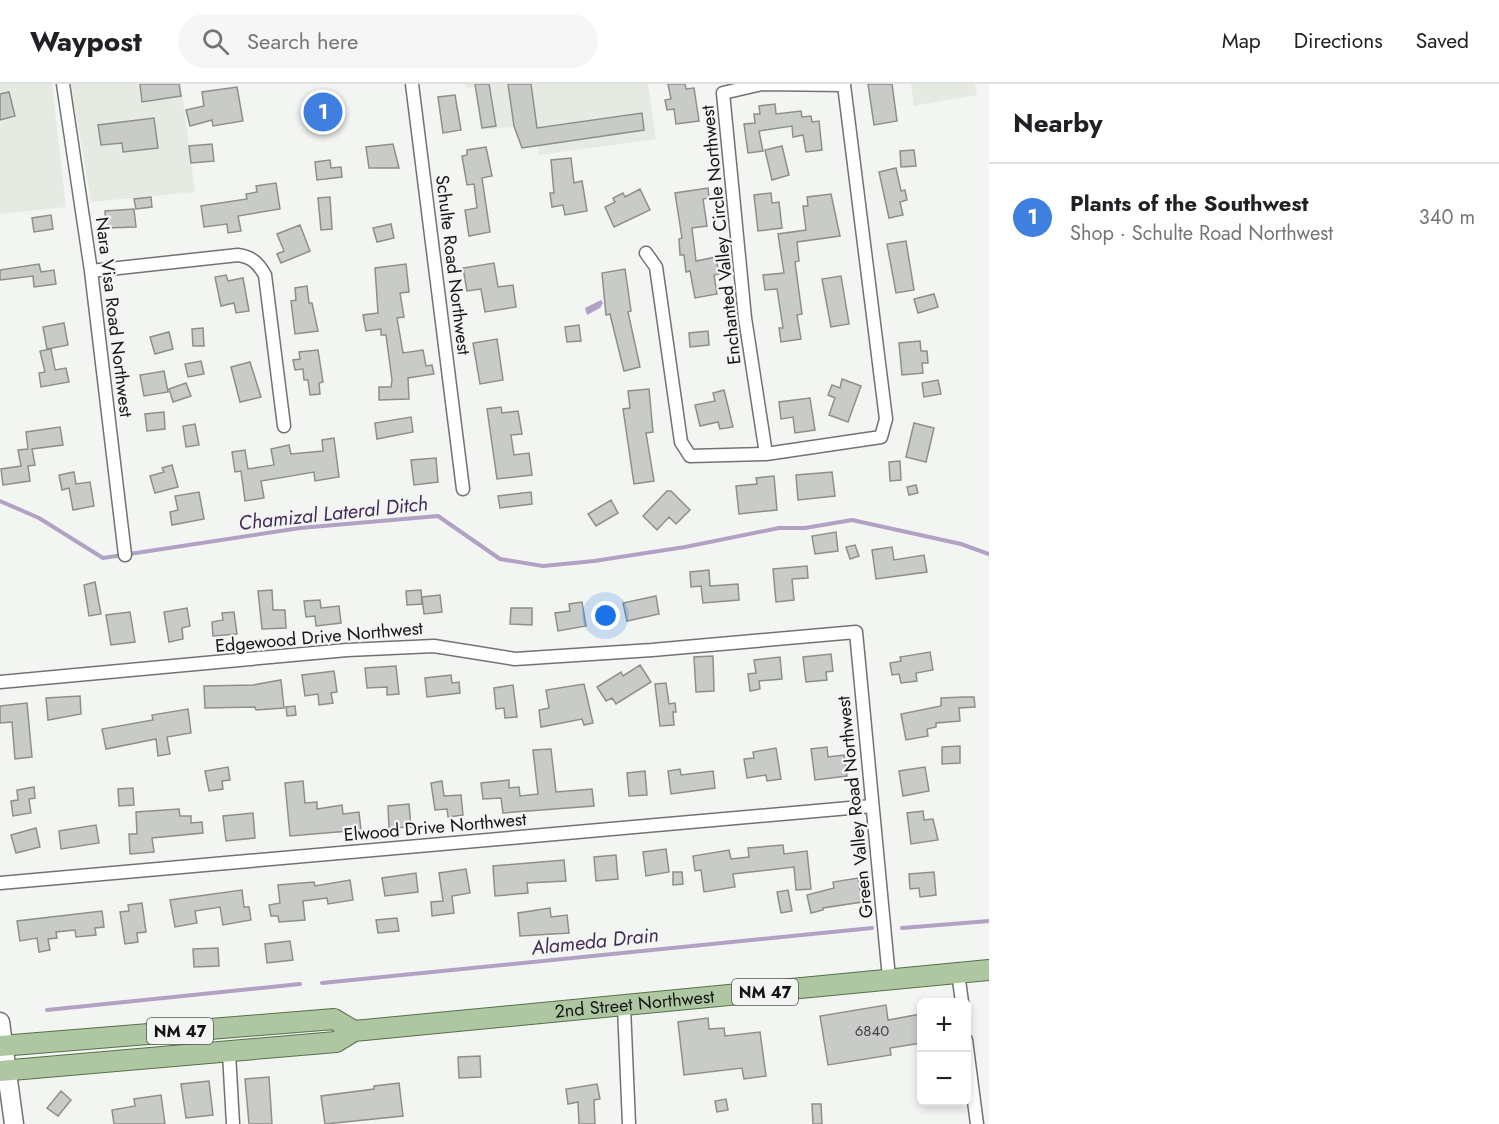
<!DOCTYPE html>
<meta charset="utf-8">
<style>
body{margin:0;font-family:Jost,sans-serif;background:#f6f6f6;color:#202124}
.controls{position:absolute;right:18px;bottom:18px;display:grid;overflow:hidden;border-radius:9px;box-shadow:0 3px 9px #0003}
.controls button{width:54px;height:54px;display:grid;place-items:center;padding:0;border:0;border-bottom:2px solid #e0e0e0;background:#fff;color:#202124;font:30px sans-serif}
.you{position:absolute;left:606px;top:532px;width:21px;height:21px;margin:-15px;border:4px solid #fff;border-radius:50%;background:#1a73e8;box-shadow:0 0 0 9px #1a73e833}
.badge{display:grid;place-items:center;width:39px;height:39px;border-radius:50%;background:#0f766e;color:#fff;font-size:20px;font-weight:700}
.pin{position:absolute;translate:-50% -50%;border:3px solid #fff;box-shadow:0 2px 6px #0006}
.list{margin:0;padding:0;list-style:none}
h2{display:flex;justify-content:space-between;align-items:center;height:78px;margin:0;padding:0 24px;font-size:26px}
h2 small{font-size:20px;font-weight:400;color:#757577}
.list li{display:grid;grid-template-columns:39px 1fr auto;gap:18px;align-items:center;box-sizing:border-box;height:108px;padding:0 24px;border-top:2px solid #e0e0e0}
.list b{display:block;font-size:22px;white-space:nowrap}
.list p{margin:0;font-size:20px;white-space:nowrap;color:#757577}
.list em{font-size:20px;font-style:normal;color:#757577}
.icon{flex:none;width:33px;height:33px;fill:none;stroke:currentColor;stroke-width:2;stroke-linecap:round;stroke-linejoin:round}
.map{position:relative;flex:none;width:989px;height:1040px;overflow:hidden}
header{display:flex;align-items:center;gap:36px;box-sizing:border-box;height:84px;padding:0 30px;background:#fff;border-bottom:2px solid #e0e0e0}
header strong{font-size:28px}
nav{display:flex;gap:33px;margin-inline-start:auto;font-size:21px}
.search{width:420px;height:54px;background:#f6f6f6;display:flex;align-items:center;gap:15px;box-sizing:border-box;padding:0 21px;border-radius:33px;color:#757577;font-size:22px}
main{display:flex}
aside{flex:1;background:#fff}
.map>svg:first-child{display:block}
.built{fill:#e5ebe2}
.water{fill:#b1a1c3}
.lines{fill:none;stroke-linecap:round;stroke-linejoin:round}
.stream{stroke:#b1a1c3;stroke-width:4}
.building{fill:#c9cbc8;stroke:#8d8f8c;stroke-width:1.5}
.street-casing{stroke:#727371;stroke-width:15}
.secondary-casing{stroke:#727371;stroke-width:21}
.primary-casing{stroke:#557048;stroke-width:22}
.street{stroke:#fff;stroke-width:12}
.secondary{stroke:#fff;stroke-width:18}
.primary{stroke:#aec7a2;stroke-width:20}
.labels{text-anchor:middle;stroke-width:4.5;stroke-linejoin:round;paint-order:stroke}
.number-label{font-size:15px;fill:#414241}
.shield{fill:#f3f5f2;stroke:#575857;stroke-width:1.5}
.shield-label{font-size:16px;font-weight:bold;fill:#141514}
.street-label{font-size:18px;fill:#141514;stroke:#f3f5f2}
.water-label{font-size:20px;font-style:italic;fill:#432b58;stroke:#f3f5f2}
</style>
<header>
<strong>Waypost</strong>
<div class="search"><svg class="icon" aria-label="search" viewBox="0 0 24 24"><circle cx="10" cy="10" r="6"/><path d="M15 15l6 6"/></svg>Search here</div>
<nav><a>Map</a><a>Directions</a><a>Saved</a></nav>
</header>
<main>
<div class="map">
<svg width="989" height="1040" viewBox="0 0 989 1040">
<rect width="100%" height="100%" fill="#f3f5f2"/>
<path class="built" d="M0,0H52L66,123L0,130Z
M71,0H181L195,108L91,118Z
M466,0H648L656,55L539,71L535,41L481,46L475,3L466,4Z
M911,0H975L977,11L914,22Z"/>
<path class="water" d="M601,216L603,219L600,224L587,231L585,224Z"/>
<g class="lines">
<path class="stream" d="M0,417L39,434L103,474L300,444L438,432L500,475L543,482L594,477L685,463L779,444H805L852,436L961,460L989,470
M902,844L989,837
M322,899L872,844
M47,926L300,900"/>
</g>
<path class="building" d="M140,0H179L181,12L142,18Z
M475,0H489L496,42L482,44Z
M508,0H531L537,44L642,29L644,46L522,64L514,42Z
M668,0H685L686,5L694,4L699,37L676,40L674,25L667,26L665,16L671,15Z
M868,0H892L897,37L874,41Z
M237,3L243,37L213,42L212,36L190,42L186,26L204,22L202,8Z
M9,8L15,32L0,36V10Z
M455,11L461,46L443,49L438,13Z
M775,20L776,30L801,27L802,33L811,32L812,38L819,37L822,66L806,68L803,51L793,53L792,42L759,47L763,67L748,69L744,40L755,39L754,30H760L759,22Z
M154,34L158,64L123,68L122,59L101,61L98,41Z
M212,60L214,77L191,79L189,62Z
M393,60L399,84H369L366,63Z
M782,62L789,91L772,96L765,66Z
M486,63L492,92L482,94L490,148L469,152L465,126L477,124L474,100L467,101L462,72L467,71V66Z
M914,66L916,82L901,83L900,67Z
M571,74L574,99L582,97L587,127L565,131L563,121L552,123L550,109H554L551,76Z
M330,76L331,84L341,83L342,93L317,96L315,78Z
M896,84L901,107L905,106L907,116L900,118L903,131L889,134L879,88Z
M276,99L280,125L238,132L241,147L228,149L227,140L204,143L201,122L247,115L246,110L257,108L256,102Z
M708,104L709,114L703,115L707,142L692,144L696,177L716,173L719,190L714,191L717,210L695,214L690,187L686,188L684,171H680L679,155L682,154L675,109Z
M640,105L650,126L614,143L605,123L615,118L613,114L623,109L625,113Z
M771,109L772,119L779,118L782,144L758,147L754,111Z
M831,110L840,152L797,158L799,177L795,178L802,230L797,231L801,255L781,258L779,244H783L777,205L765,206L763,191L784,189L778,150L806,146L803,122H808L807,113Z
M151,113L152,123L136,125L134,115Z
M330,113L332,145L321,146L318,114Z
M134,125L136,143L106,144L105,127Z
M51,131L53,145L34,148L32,134Z
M391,140L394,154L377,158L373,144Z
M300,141L310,167L281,179L277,170L284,167L277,150Z
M906,157L914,206L896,209L887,160Z
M494,179L498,203L513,201L516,223L485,228L481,205L467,207L463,184Z
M39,180L41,188L54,186L56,200L34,203L33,192L0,196V186Z
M406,180L409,208L400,209L404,233L397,234L403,269L423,266L426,282L432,281L434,290L408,294L409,315L379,316V303H391L392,296L386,251H381V245L366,247L363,231L378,229L375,184Z
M625,185L631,227L628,228L640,283L624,287L610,230L606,231L602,189Z
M226,191L228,197L243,194L249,227L236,229L234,219L221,222L215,193Z
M841,192L849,240L831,243L822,195Z
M307,202L309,219H312L318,247L295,250L291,217L296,216L295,204Z
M934,210L938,223L918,229L914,215Z
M64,239L68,261L47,265L43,243Z
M579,241L581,257L567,258L565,243Z
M203,244L204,262H193L192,245Z
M708,247L709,261L690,263L689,249Z
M169,248L173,265L155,270L150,253Z
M497,255L503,296L480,300L473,259Z
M920,257L921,267H927L928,279H922L923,289L902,291L899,259Z
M51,265L55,286L66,284L69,298L41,303L39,289L45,288L40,267Z
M318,266L323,298L319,299L320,310L310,311L308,296H304L303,285L295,286L293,276L300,275L299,268Z
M201,277L204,290L188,293L185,280Z
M250,278L261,313L240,318L231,283Z
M164,287L168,308L144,312L140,291Z
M842,295L861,302L848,338L829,331L835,314L828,311L832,301L840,304Z
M938,296L941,310L924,313L922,299Z
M186,299L191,312L173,318L169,305Z
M649,305L653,348L646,349L654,397L634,400L623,325L630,324L628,307Z
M724,306L733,343L720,345L718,338L700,342L695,321L715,317L713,309Z
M810,314L815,346L795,349L793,333L781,335L779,318Z
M501,323L502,329L518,327L522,350L511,351L514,371L529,369L532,391L497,395L487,325Z
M164,328L165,345L147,347L145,330Z
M411,333L413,348L377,355L375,339Z
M914,339L934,344L926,378L906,373Z
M195,340L199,361L186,363L183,342Z
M60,343L63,361L32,365L35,381L28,382L30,397L3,401L1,385L21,382L18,366L28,365L26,348Z
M334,354L339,393L315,397L314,388L261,397L264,414L245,417L241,387L235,388L232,368L245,366L248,385L274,381L271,365L289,361L291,370L323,367L322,356Z
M436,374L438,398L414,401L411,376Z
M900,377L901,396L890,397L889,378Z
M172,381L178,403L155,409L150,392L164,388L162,384Z
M74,388L76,400L90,398L94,422L73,426L69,404L62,406L59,391Z
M832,388L835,412L798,416L796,391Z
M774,392L777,426L739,430L736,402L757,400L756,394Z
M916,401L918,409L909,411L907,403Z
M667,407H671L690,426L676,440L669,433L657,446L643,432Z
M199,408L204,435L172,441L170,428L178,426L175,412Z
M531,408L532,420L500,424L498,412Z
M611,416L618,429L596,442L588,430Z
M836,448L838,467L815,470L812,452Z
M855,461L859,472L850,475L846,463Z
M892,463L894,476L924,471L927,488L876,495L872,466Z
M807,482L808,494L792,495L794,516L776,518L773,485Z
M709,486L710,502L738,500L739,516L703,519L701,502L691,503L690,488Z
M95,498L101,530L89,532L84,501Z
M272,506L273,526H285L286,544L262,545L258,507Z
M421,506L422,520L407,521L406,507Z
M440,511L442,528L424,530L422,513Z
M656,512L659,530L627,537L623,519Z
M320,516L321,524L339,522L341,539L316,542L315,532L306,533L304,517Z
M582,518L586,542L558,547L555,529L570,527L569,520Z
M187,524L190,542L182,544L183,555L169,558L164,528Z
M511,524H532V541L510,540Z
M130,528L135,558L111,561L106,531Z
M234,528L237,550L213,552L212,538L223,536L222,529Z
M930,568L933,586L916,589L917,597L901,599L899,590L892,591L890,579L901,577L900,573Z
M831,570L833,587L826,588L827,596L806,598L803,573Z
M713,572L714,607L696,608L694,573Z
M780,573L782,595L759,597L760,605L750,607L748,590L756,589L754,576Z
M640,581L651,598L616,620L612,614L606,617L597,603L621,588L623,592Z
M396,582L399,610L387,611V603L367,604L365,584Z
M334,587L337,608L331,609L333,619L319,621L318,610L305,612L302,591Z
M451,591L452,599L459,598L460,609L427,613L425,594Z
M281,596L284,624L256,626L255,623L205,624L204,602L253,601Z
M666,599L669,620L675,619L676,628H673L674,641L660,642L655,600Z
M584,600L593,639L584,641L582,635L541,643L539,626L549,624L546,606Z
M513,601L517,633L505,634L504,624L496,625L494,604Z
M80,612L81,630L48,636L46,614Z
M964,613H974L975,623L959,624L960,637L936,639V643L927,645L928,652L906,656L901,630L941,622V614Z
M27,619L32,673L15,675L12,638L0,639V622Z
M295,622L296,631L287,632L286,623Z
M188,625L191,649L167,653L170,670L158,672L156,655L106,665L102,645L153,636L152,631Z
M960,662V679L942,680V663Z
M827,663L828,673L844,671L847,692L815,696L811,665Z
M776,664L781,695L767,697L766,691L747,694L744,675L754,674L753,668Z
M551,665L556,708L592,705L594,722L503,729L501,714L483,715L481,699L509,696V704L519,703L520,712L538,710L533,666Z
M228,683L230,696L222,697L223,705L209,707L205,687Z
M925,683L929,707L903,712L899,687Z
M680,685L681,691L713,687L715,704L671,710L668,687Z
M645,687L647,711L629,712L627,689Z
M303,697L305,719L317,718V725L342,721L343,730L359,728L361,746L290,752L285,699Z
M442,697L444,712L461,711L463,731L448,733L447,725L435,726L431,699Z
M34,703L35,714L29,715L31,729L13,732L11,717L18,716L17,706Z
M133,704L134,721L119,722L118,705Z
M409,720L411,743L389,744L388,722Z
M179,725L180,732H191V739L202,738L203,749L152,754L154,768L130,770L129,750H137L136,728Z
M923,727L924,736L933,735L938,756L911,760L907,729Z
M253,729L255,754L226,757L223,732Z
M96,741L99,759L61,765L59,747Z
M36,744L40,763L16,769L11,751Z
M783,761L784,770L807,767L811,805L796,806L794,783L733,790L735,803L704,808L701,786L695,787L693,772L729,766L731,775L749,773L748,764Z
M666,765L669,788L646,792L643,768Z
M616,771L618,795L596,797L594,773Z
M564,776L566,797L527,799L528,809L495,812L493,782Z
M466,785L470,809L452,812L454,829L432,832L431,818L443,817L439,789Z
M673,788H682L683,800L673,801Z
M934,788L936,811L920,813L919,804L910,805L909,790Z
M416,789L418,808L385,812L382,794Z
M858,794L862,818L823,824V826L811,829L807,811L834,804L833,798Z
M350,796L353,816L328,820L327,814L303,817L305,836L279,838L278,832H271L269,821L280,819L278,801L314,798L315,802Z
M242,806L244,823H249L251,836L223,841L220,823L195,827L197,839L175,843L170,816Z
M788,806L792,827L781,829L777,808Z
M142,819L146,848L137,849L138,858L125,860L120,828L129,827L128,821Z
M550,824L551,833L567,831L569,849L520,852L518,829Z
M102,827L104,843L95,844L96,851L76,853L75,846L56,848L57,854L48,855L50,866L39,868L37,854L20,857L17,837Z
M397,834L399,847L378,849L376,836Z
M290,857L293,876L267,879L265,860Z
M218,864L219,882L194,883L193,865Z
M886,921L888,936L921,930V959L890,964L891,971L828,981L820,932Z
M708,934L709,945L724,944L725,952L760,948L766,992L744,995L742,984L684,991L678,938Z
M480,972L481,993L459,994L458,973Z
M269,993L272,1040H249L245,995Z
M209,997L213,1031L186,1034L181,1000Z
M399,999L403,1032L325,1040L321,1012L374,1005V1002Z
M597,1000L600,1015L594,1016L595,1040H579L578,1018L568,1020L566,1005Z
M61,1007L71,1016L58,1032L47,1024Z
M161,1011L165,1040H114L112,1026L135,1022L134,1015Z
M726,1015L728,1026L717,1028L715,1017Z
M812,1020H821L822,1040H813Z"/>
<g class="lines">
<g class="street-casing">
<path id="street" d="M63,0L91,187L125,471
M412,0L463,405
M646,169L656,183L681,358L690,372L766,370L881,353L886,335L844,1L762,0L723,9L745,234L766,370
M91,187L238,171C252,173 258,179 265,191L284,342
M0,598L347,566L434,562L515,575L652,566L856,548L889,894
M0,799L872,722
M958,889L962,918
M624,923L629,1040
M966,956L977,1040
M229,969L233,1040"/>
</g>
<g class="secondary-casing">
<path id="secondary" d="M0,938L14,1040"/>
</g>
<g class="primary-casing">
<g id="primary">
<path d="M0,962L334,935L354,947"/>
<path id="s1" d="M0,987L336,958L354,947L989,886"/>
</g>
</g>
<use href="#street" class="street"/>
<use href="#secondary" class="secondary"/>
<use href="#primary" class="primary"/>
</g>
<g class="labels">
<g class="number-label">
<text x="872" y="952">6840</text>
</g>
<g class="shield">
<rect x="732" y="895" width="66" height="26" rx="4.5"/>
<rect x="147" y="934" width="66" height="26" rx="4.5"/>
</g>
<g class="shield-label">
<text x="765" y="914">NM 47</text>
<text x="180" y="953">NM 47</text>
</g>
<g class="street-label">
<text transform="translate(721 151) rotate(-96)" y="6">Enchanted Valley Circle Northwest</text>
<text transform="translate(453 181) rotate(83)" y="6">Schulte Road Northwest</text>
<text transform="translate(114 233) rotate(83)" y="6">Nara Visa Road Northwest</text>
<text transform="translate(319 553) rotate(-5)" y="6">Edgewood Drive Northwest</text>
<text transform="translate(855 723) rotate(-96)" y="6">Green Valley Road Northwest</text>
<text transform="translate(435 743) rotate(-5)" y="6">Elwood Drive Northwest</text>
<text dy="6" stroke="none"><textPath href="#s1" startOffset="640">2nd Street Northwest</textPath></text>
</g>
<g class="water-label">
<text transform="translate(333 429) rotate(-6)" y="7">Chamizal Lateral Ditch</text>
<text transform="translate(595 857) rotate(-6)" y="7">Alameda Drain</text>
</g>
</g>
</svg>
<div class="controls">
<button>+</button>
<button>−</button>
</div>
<div class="you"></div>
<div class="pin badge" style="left:323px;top:28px;background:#3f7fe0">1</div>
</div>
<aside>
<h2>Nearby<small></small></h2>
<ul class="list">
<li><span class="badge" style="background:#3f7fe0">1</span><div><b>Plants of the Southwest</b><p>Shop · Schulte Road Northwest</p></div><em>340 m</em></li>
</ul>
</aside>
</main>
